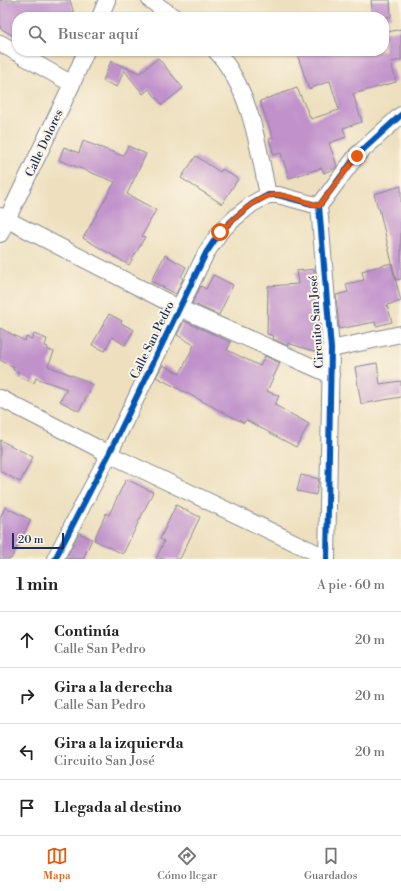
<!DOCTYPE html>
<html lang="es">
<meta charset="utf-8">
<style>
body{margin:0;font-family:"Libre Bodoni",serif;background:#f6f6f6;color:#222}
.scale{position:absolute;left:12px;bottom:10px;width:52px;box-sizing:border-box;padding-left:4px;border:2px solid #1b2f5e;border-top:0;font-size:11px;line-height:14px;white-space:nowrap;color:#1b2f5e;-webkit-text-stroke:3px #fcf5e5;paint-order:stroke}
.stop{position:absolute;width:12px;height:12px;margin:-9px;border:3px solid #ea580c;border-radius:50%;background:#fff}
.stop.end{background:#ea580c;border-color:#fff;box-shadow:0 1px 4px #0008}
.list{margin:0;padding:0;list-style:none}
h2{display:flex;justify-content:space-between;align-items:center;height:52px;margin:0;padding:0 16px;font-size:17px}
h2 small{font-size:13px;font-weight:400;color:#767676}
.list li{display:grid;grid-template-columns:26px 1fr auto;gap:12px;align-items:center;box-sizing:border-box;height:56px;padding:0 16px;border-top:1px solid #e0e0e0}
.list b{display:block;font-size:15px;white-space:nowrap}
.list p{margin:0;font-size:13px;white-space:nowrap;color:#767676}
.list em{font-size:13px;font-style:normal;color:#767676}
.icon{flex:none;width:22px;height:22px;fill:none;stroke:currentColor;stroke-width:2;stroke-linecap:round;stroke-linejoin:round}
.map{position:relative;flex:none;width:401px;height:559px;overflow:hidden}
.search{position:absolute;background:#fff;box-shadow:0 1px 3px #0004;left:12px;right:12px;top:12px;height:44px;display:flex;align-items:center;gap:10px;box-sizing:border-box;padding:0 14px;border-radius:16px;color:#767676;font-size:15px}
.sheet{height:276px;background:#fff}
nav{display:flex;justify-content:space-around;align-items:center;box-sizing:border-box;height:56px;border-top:1px solid #e0e0e0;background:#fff;font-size:11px;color:#767676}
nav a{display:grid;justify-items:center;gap:2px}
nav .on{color:#ea580c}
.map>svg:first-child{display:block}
.building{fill:#c091cb}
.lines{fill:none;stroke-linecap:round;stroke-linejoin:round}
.minor-casing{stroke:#84888e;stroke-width:18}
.minor{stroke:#fff;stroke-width:16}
.cycleway-casing{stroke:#fcf5e5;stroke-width:8}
.cycleway{stroke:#0057b8;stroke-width:6}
.route{stroke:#ea580c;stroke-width:5}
.labels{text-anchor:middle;stroke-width:4;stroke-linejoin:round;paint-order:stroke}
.street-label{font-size:12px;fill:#1b2f5e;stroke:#fcf5e5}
</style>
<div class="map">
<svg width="401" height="559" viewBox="0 0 401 559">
<rect width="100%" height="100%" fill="#fcf5e5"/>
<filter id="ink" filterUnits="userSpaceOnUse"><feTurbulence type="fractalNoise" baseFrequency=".025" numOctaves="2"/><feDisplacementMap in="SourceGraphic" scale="8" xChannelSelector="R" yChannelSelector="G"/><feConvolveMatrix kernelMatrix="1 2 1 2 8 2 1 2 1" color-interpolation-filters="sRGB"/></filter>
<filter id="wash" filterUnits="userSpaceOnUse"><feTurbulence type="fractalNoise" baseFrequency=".012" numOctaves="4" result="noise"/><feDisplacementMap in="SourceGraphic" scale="16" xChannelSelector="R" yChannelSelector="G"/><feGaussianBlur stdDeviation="0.9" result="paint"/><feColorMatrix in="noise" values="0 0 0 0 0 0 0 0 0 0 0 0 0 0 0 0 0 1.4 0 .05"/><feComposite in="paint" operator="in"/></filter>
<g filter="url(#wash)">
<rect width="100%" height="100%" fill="#eee0bf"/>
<g id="blocks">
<path class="building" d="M0,0H70L74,14L57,17H17V38L0,28Z
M371,0H390L391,17H373Z
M401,29V60L391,62L396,82L353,94L362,122L343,128L346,137L329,143L337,166L334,169L324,173L322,168L289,178L281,153L274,155L269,139L273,138L260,101L297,88L311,119L339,110L330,81L309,89L297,54L307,51H384V33Z
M158,58L183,88L162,105L149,89L143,94L124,70L117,87L103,81L111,61L140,73Z
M83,141L123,156L128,146L146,154L127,194L156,210L142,236L145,237L129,265L83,238L115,182L59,160L64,147L79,153Z
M196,156L220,172L222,169L238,179L222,204L181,178Z
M401,186V279L396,280L379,208H378L374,194Z
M165,255L186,267L181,277L183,278L176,294L151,281Z
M391,263L401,301L387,305L392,322L376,326L375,322L339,329L336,295L348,292L346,284L364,280L362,271Z
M315,269L321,349V354L288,343V346L273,339L274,336L267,334L268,286L298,284L296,271Z
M213,275L233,285L219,315L192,303L201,286L206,289Z
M109,314L122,321L121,323L134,330L125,345L112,337L105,351L92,345Z
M184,321L231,342L227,350L260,366L265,356L280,363L267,391L279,396L275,405L309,424L296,447L246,420L244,423L156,377L163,365L180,374L194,345L177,335Z
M0,328L25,341L26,337L32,339L34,334L47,339L45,346L48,347L47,349L54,352L48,366L79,378L93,385L79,411L60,401L67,389L36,378L34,383L17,376L19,372L13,370L14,368L0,360Z
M377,363L380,384L401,381V397L361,404L355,367Z
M0,440L33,457L20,482L0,471Z
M301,475L319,479L316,495L297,491Z
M126,479L153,492L123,554L94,540L106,513L109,515Z
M176,505L200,517L180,559H156L164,541L160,539Z
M5,507L31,520L11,559H0V518Z
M79,533L92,539L83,559H66Z"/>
</g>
</g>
<g filter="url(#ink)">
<use href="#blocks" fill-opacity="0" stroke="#84888e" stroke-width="1"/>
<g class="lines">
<g class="minor-casing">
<path id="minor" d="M150,0L174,17
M100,17L107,0
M0,43L72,84
M216,51C251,90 258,146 268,195
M0,216L179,308L331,375
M0,234L72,84L86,51
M331,349L401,334
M0,398L109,454L327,558
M55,559L109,454L206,253L220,232L237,216L252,204L268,195H278L319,206
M327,559L331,349L319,206L357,155L401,115"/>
</g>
<use href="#minor" class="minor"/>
<g class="cycleway-casing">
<path id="cycleway" d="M55,559L109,454L206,253L220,232L237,216L252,204L268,195H278L319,206
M327,559L331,349L319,206L357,155L401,115"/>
</g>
<use href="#cycleway" class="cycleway"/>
</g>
</g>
<g class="lines" filter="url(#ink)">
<path class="route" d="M220,232C234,219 259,192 280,195C293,197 306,202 319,206L357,156"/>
</g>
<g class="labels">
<g class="street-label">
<text transform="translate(44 143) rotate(-65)" y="4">Calle Dolores</text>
<text transform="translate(316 322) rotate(-94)" y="4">Circuito San José</text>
<text transform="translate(152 340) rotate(-64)" y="4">Calle San Pedro</text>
</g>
</g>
</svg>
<div class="scale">20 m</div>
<div class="stop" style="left:220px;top:232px"></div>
<div class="stop end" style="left:357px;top:156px"></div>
<div class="search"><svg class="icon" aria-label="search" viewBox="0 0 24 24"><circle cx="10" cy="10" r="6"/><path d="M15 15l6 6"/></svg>Buscar aquí</div>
</div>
<section class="sheet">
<h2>1 min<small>A pie · 60 m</small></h2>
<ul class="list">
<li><svg class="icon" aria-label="ahead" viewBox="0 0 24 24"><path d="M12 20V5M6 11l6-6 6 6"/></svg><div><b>Continúa</b><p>Calle San Pedro</p></div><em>20 m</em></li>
<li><svg class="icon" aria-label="right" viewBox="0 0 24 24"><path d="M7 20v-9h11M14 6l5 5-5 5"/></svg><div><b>Gira a la derecha</b><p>Calle San Pedro</p></div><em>20 m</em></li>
<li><svg class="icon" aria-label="left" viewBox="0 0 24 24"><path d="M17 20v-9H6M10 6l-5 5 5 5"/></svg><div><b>Gira a la izquierda</b><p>Circuito San José</p></div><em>20 m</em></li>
<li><svg class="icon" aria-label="arrive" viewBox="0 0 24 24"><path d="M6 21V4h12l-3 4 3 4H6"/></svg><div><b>Llegada al destino</b></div></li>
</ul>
</section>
<nav>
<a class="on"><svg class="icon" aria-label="map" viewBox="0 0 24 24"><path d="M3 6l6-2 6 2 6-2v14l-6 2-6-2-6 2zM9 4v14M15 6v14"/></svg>Mapa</a>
<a><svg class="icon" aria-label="directions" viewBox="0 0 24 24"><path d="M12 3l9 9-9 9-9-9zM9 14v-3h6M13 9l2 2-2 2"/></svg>Cómo llegar</a>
<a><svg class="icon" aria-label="saved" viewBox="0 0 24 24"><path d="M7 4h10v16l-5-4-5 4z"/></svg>Guardados</a>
</nav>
